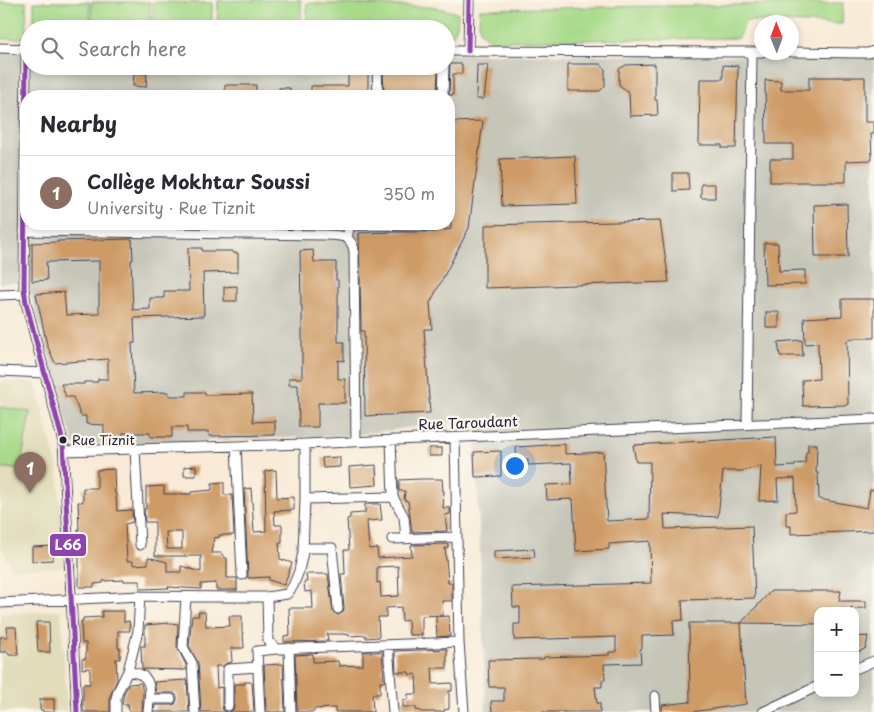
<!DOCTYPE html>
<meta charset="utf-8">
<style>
body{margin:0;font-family:"Playpen Sans",sans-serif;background:#f7f7f7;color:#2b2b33}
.controls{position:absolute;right:15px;bottom:15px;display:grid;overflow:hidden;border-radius:10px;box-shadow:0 2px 8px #0003}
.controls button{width:45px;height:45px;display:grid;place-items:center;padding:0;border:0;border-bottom:1px solid #e1e1e2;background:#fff;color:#2b2b33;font:25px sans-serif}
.compass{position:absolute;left:754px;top:15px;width:45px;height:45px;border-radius:50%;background:#fff;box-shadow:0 2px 8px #0003;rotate:359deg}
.you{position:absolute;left:514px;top:465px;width:18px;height:18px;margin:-12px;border:4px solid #fff;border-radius:50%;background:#1a73e8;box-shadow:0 0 0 8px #1a73e833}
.badge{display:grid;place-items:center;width:32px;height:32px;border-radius:50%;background:#111827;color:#fff;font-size:16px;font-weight:700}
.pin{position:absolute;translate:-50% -41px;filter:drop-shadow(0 1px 2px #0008)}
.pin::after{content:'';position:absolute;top:26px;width:18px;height:15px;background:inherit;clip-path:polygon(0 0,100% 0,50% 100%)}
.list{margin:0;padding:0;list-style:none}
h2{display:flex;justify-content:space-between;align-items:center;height:65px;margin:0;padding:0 20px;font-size:21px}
h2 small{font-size:16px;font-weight:400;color:#7c7c81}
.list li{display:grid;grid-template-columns:32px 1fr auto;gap:15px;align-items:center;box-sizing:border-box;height:75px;padding:0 20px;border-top:1px solid #e1e1e2}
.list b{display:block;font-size:19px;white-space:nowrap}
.list p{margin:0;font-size:16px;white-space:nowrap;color:#7c7c81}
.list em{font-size:16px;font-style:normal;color:#7c7c81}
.icon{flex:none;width:28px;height:28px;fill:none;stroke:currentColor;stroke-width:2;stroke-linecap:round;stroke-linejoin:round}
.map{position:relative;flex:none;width:874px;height:712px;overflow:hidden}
.search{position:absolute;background:#fff;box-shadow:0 2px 8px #0003;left:20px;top:20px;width:435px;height:55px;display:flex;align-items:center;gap:12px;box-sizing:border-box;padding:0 18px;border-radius:28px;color:#7c7c81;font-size:19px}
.panel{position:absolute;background:#fff;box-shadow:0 2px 8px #0003;left:20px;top:90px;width:435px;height:140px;border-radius:20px}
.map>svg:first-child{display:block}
.built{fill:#e1dcba}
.industrial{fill:#c5c5b8;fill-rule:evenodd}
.green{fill:#a7da89;stroke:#647e62}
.building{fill:#ce9b66;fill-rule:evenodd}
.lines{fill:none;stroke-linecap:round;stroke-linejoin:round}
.minor-casing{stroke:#424052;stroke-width:11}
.minor{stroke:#fff;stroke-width:9}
.bus-1-casing{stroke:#fbf7ec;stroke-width:9}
.bus-1{stroke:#8e44ad;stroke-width:5}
.bus-dot{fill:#22223b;stroke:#fbf7ec;stroke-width:2}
.labels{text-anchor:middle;stroke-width:4.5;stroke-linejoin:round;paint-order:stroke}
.bus-label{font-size:13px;fill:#22223b;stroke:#fbf7ec;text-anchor:start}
.street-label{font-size:14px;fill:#22223b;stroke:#fbf7ec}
.line-badge{stroke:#fbf7ec;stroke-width:2}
.badge-label{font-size:14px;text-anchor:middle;font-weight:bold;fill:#fff}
</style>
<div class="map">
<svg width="874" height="712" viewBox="0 0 874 712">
<rect width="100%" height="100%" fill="#fbf7ec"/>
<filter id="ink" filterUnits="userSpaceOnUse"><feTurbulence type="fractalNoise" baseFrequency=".02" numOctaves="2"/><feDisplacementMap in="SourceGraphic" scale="10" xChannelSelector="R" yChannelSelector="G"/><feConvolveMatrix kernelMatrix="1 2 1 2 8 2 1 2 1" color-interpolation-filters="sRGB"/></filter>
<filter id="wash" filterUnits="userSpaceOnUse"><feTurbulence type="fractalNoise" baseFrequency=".0096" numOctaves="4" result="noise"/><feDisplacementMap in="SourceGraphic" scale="20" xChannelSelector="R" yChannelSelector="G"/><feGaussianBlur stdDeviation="1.12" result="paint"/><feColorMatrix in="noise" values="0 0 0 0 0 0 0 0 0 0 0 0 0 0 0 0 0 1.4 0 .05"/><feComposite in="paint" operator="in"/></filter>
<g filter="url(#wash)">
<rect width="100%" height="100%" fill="#f8ead6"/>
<path class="built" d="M0,381L35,382L58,470L64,567L11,569L3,549H0Z
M61,610L67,712H0V614Z"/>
<path class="industrial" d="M0,51H29V66H446V54L874,57V712H486L475,419L355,435L155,443L74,445L28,283H0ZM26,96H449V224H26ZM818,611H855V693H818Z"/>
<path class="green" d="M243,0H301V28L217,29L218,1Z
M0,2H26L27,38L0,39Z
M34,2H90V29H34Z
M92,2H150V29H92Z
M153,2L212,3V29H153Z
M307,3L434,7L458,13C457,26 459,30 447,39L446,29H307Z
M843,3L842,24L746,21L738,38L492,41L480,32L479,23L480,9Z
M0,407L30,412L20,470L0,467Z"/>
<g id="blocks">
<path class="building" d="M450,64H462V74H453V95H449Z
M568,64H600L605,69V86L600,91H568Z
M655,64V100H657L658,115L630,116L629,92L619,85V69L626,65Z
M477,65H488L484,99H476Z
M723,65L738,66L736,148H722V145H699L700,79H723Z
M438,69L437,93H384L383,70Z
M348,70H368V96H311V86H348Z
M134,73L147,74L146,87L133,86Z
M809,77H865V122H874V134H871L872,160L846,161V182H770V159H793V144H766L765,80L781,81V90H809Z
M225,85H256V96H225Z
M279,88H290V96H279Z
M483,121L469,228L430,303L432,329H424L430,413L365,416L364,331H361L359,233L395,232H434L442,230L451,229L449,122Z
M575,156L577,204L502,206L500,159Z
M673,173H688L689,190L673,191Z
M701,184H715V198H701Z
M847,204L848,257H815L814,205Z
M660,221L669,282L485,288V225Z
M132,239L133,260H131L133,310L150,309V298H164V291H189L188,248H202V251H233V253H238V272L203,273L204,316L134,318L135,343H132L134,393L169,392V396H187V392H205V395L252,394L253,422L275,421V435L209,436V432H187V427H172V437H150V433H123V437H104V425L86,424V416H81L73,397H66L61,384H84V382H98V379H108V359L55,363L47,345L36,294L64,292L66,315L99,314V261L46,262L47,280L32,281V243L58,242V241Z
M764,243H778L779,271L805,270V284L765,285Z
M313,250L314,262H336V280H338V342H344V361L338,360V379H345V403H318V427H299L298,385H289V378H302V306H301L300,251Z
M237,286V301H224V287Z
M842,299H874V338H854V339L847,340L848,405L803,406L802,380L819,379L818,343L805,344L804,318L842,316Z
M766,312H779V328H766Z
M802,340L803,356H780L778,342Z
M776,437L777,467L795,466V464L805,463L806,452H808V444H817L816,473H818L819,499L867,508L870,490H874V531L791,534V526H786V512L796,511L795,478L777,479L778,500L759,501L761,466L742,471H723L718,517L664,514L665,529L752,526L755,598L682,600L683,620L673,621L674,635L642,636V649H640L641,663L604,664L605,680H602V687H595L597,703H600V712H492L491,701H504V687H489L488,660L544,659V657L609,655V652H616V637L514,640V624H520V607H513L512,587L651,583L650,541L609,544V549L576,551L573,499L547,500L546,485L572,484L571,463L528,465V460L517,461L516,447L565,444V454L603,452L607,521L649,519L650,462H636L633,445Z
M429,448H442V456H429Z
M501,451V476L475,477L474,452Z
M340,457V467L323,468L322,458Z
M376,465L377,485L350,487L349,467Z
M196,466V476H184V467Z
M114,469L115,494H116L117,511L132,510L133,522L125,524L127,561H133V565L148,564V557L167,562V572H181V566L201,572V556H155V522H145L144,509H146V487L164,486V494H191V492L212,490V483L224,482V495H232L234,535H219L220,537L214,538L211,553H221L225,558H227V578H237V590H216V583L201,584V589L168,587L169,588L140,589V581H124V580L103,581V583L94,584V587H79V545L78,546V530H79L78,502H83V488H97V470ZM166,532H182V549H167Z
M276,470L277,498L294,497V510L274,511L275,525H282V543H279L280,559L292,563L284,585L269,580V577L248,578L244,489L251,488L254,532L266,531L265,471Z
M421,479H442L443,491H444L443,508H450V514L445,515L447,531L412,532L408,501L404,500L405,491H399V480Z
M365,504H380L382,520L367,521L369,549L377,548L378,558L412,556L411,545L448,544V548H445L447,570L448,583H452V601H442L443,615L422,616V635H409L408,620L402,621L401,607L386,608V617H378L379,637L366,638V635L349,636V635L342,634H327L328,641L284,642V636L290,635L289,608H313L312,591L305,592L304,582H307L306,574H328L333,612L338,615L343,612L344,608L341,574H345L344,550H349L347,519L350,518V514L365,513ZM398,566L399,596L381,597L380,582L377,583V567Z
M54,546L53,560L32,561V547Z
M534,549L535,557L494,559V551Z
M771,591H841L839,601H866V608L837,609V611H818V624L741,623Z
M102,611H124V622L129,621L130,631H118V648H120V659H116L117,680L110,696V712H83V684H90V668L82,669V659L86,658V643H82L81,621H83V618L102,617Z
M198,612H205L206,626H211V627L230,626L229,616H242V633H243L244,648H231L232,662L225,664L223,666H216L217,688L222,687V706L223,710L227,712H201L198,663L189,646L192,616H199Z
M449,616L450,636L437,637L436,617Z
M36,622H49L50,652H38Z
M170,623L178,624L177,647L186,665V670L142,669L141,646H145V625Z
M689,623H741L746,704L692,712H662V705L690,702Z
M7,627H16L18,655H9L8,652H0V637H8Z
M868,636L866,648L855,654V637Z
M447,649V668H432L433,684L452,683V691H449V709L444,710V712H421V711L416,710V707H403V700L408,699V694H417L416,674L410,675L409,672H396L395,651Z
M363,652H382L384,682H380V694H372L373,712H335V708L314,709V712H297L295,655L313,654V662L338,661L339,666L363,665Z
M283,664L285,712H266L264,665Z
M187,680L189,712H154L155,705H171L175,704L177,699V696L174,693H156L154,682Z
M245,682H252L254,712H229L233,710L234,706V684H245Z
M141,683L143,693L142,712H129L128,704H122L124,693L129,684Z
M40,699H54V712H43V710H40Z"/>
</g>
</g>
<g filter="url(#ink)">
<use href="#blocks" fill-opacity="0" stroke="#424052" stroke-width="1"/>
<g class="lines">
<g class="minor-casing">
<path id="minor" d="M0,48L29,49
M26,49L24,288L26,303L63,442L77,712
M446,51L762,52
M468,51L469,0
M792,52L858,53H868L874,51
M377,66L378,96
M443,96L444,66
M24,231L326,235C341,236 351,234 354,251L356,441
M347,238L349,228L351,225L434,226L438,225L439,224
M0,295L24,294
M0,371L44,373
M747,424L752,52
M455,438L459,642L464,712
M391,440L393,497L404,517L406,539
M236,446L242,575
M135,449L140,545
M64,451L135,449L305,444L874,419
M305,499L393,497
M392,539L457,537
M303,548H332L338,609
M186,597L183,647L192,663L195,712
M267,597L268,641L277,649L459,642
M0,603L140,596L239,597H267L287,594L293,586L299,571L303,552L305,499V444
M388,645L393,712
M289,648L291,712
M855,669L874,661
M128,671C133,673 139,673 143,676C153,683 149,701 148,712
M655,696L656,712
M149,699H171
M228,706V669L258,667
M116,712V698L118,691L128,671L138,631L140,596
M260,712L257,651L277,649
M763,712L818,686"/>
</g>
<use href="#minor" class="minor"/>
<g class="bus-1-casing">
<path id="bus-1" d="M26,49L24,288L26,303L63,442L77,712
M468,51L469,0"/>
</g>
<use href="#bus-1" class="bus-1"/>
</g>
</g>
<circle class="bus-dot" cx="63" cy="440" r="4.5"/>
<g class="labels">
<g class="bus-label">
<text x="72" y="445">Rue Tiznit</text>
</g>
<g class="street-label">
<text transform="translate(468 423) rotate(-2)" y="5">Rue Taroudant</text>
</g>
</g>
<rect class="line-badge" x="49" y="533" width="38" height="24" rx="5" fill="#8e44ad"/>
<g class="badge-label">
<text x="68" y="550">L66</text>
</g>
</svg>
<div class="controls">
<button>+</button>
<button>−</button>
</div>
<svg class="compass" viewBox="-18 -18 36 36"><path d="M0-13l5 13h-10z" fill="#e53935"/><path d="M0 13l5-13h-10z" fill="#7c7c81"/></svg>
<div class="you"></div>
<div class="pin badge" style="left:30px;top:493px;background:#8d6e63">1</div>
<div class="search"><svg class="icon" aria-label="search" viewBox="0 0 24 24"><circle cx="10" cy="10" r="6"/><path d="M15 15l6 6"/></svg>Search here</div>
<section class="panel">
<h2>Nearby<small></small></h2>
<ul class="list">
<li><span class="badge" style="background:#8d6e63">1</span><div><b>Collège Mokhtar Soussi</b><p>University · Rue Tiznit</p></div><em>350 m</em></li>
</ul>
</section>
</div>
